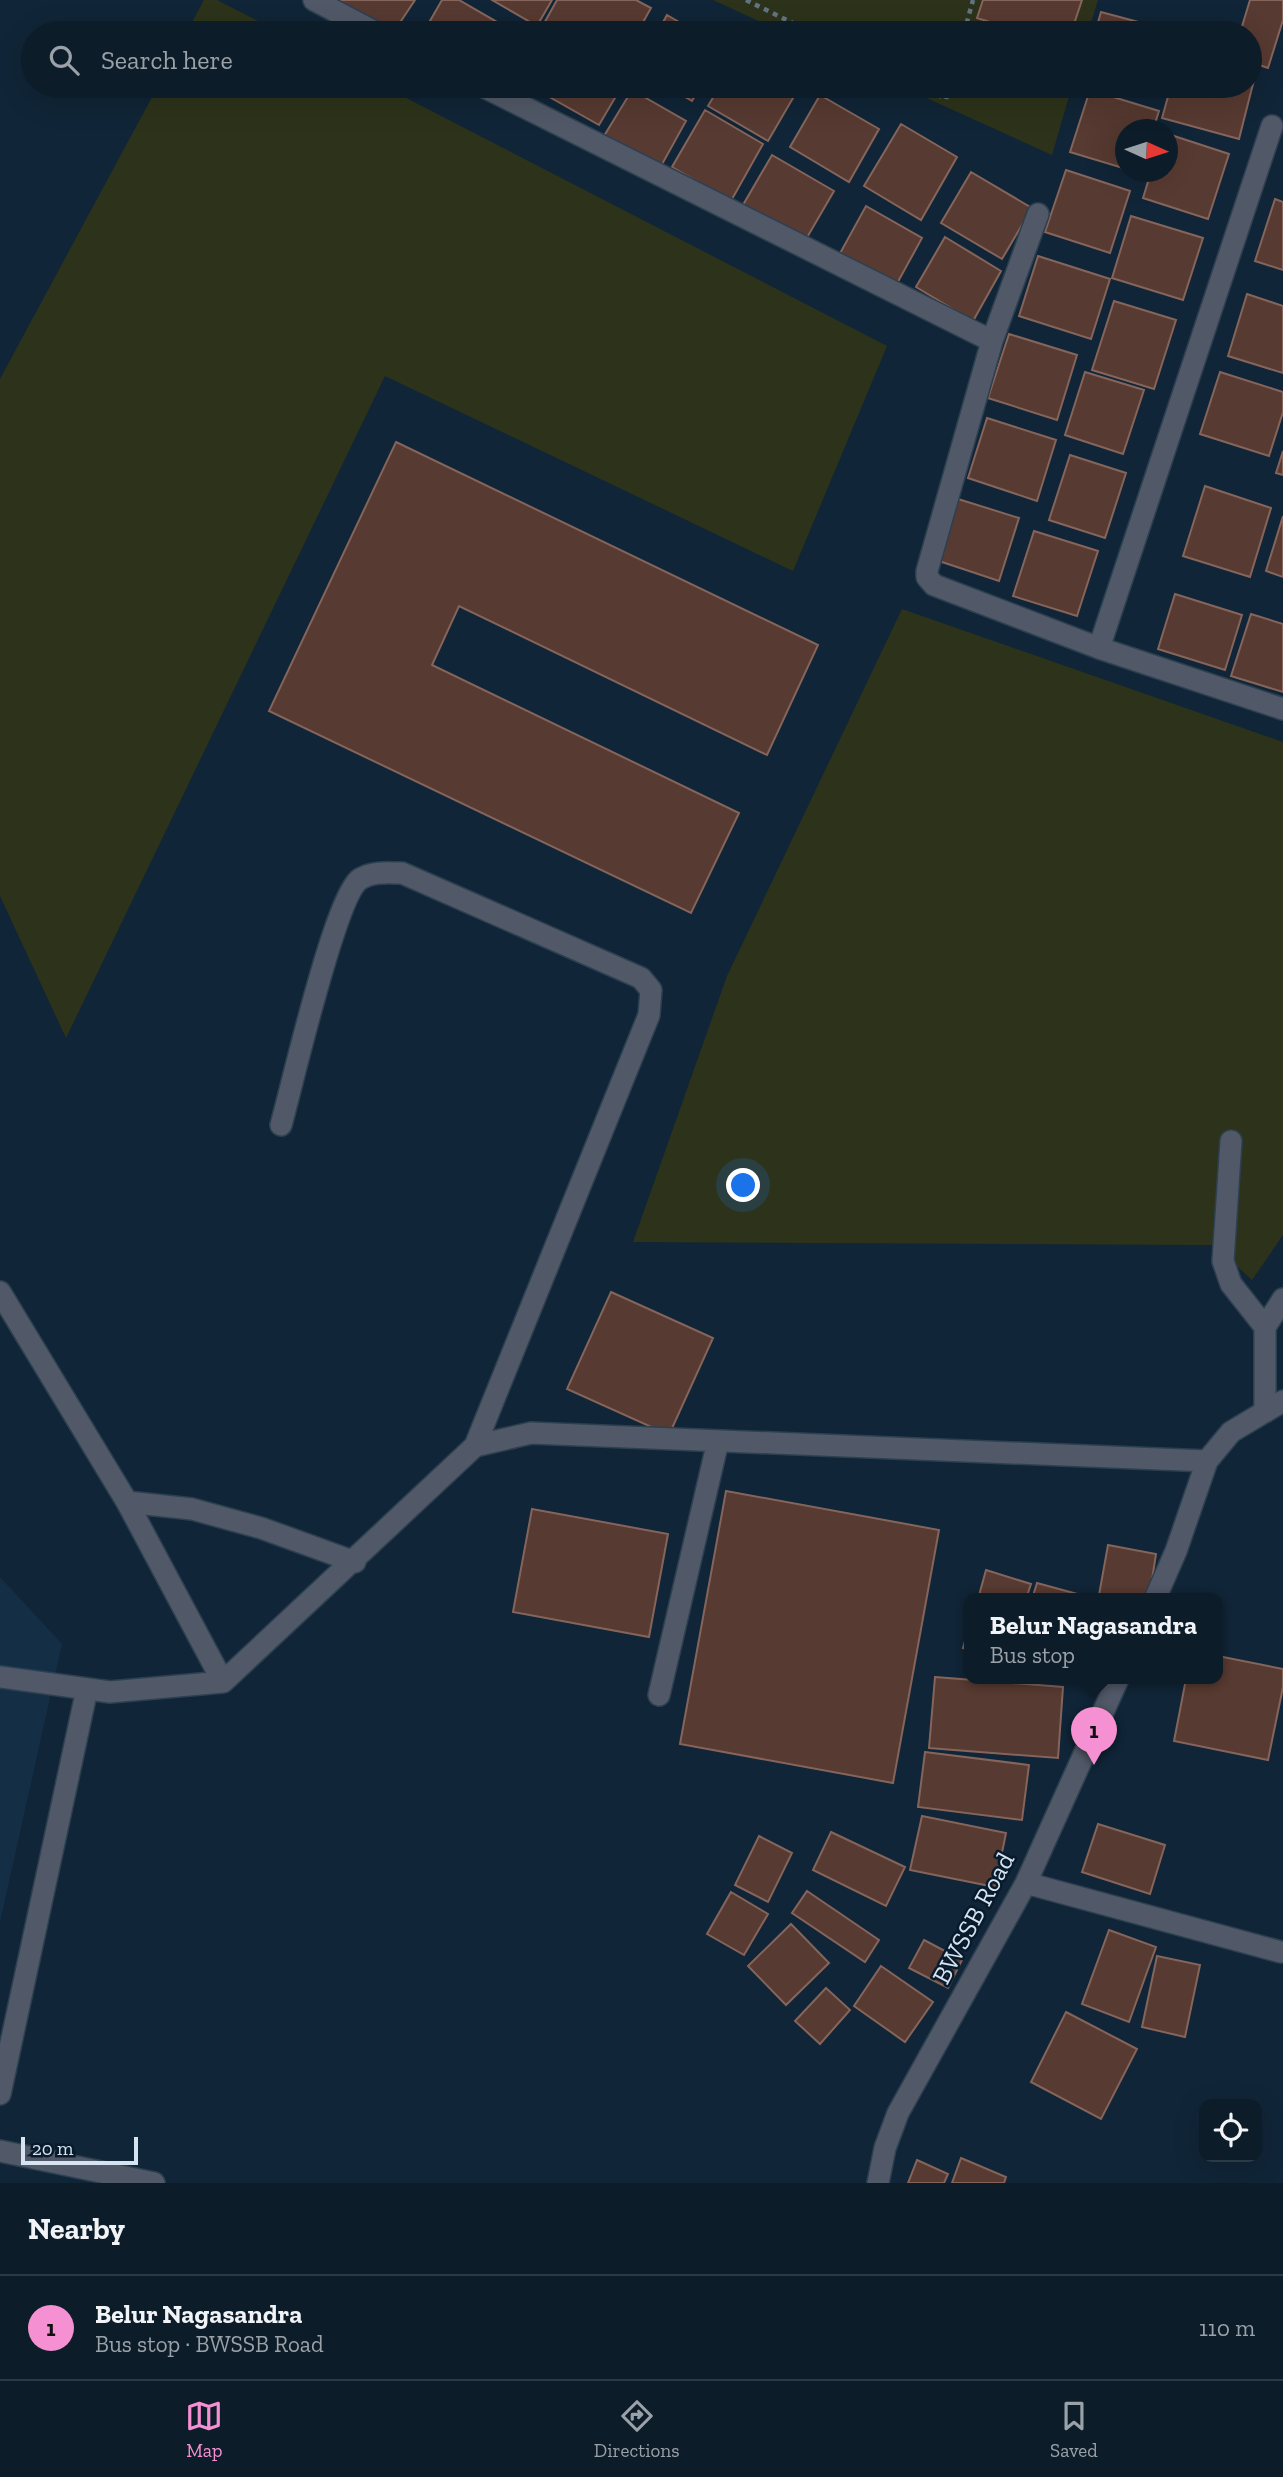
<!DOCTYPE html>
<meta charset="utf-8">
<style>
body{margin:0;font-family:"Zilla Slab",serif;background:#152531;color:#f1f3f6}
.controls{position:absolute;right:21px;bottom:21px;display:grid;overflow:hidden;border-radius:14px;box-shadow:0 7px 28px #0002}
.controls button{width:63px;height:63px;display:grid;place-items:center;padding:0;border:0;border-bottom:2px solid #2c3a46;background:#0c1c29;color:#f1f3f6;font:35px sans-serif}
.compass{position:absolute;left:1115px;top:119px;width:63px;height:63px;border-radius:50%;background:#0c1c29;box-shadow:0 7px 28px #0002;rotate:93deg}
.scale{position:absolute;left:21px;bottom:18px;width:117px;box-sizing:border-box;padding-left:7px;border:4px solid #d6e3f0;border-top:0;font-size:19px;line-height:24px;white-space:nowrap;color:#d6e3f0;-webkit-text-stroke:5px #071b2d;paint-order:stroke}
.you{position:absolute;left:744px;top:1186px;width:24px;height:24px;margin:-18px;border:5px solid #fff;border-radius:50%;background:#1a73e8;box-shadow:0 0 0 10px #1a73e833}
.badge{display:grid;place-items:center;width:46px;height:46px;border-radius:50%;background:#f591d2;color:#111;font-size:23px;font-weight:700}
.pin{position:absolute;translate:-50% -58px;filter:drop-shadow(0 2px 4px #0008)}
.pin::after{content:'';position:absolute;top:37px;width:24px;height:21px;background:inherit;clip-path:polygon(0 0,100% 0,50% 100%)}
.popup{position:absolute;left:964px;top:1593px;width:259px;height:91px;box-sizing:border-box;display:grid;place-content:center;border-radius:14px;background:#0c1c29;filter:drop-shadow(0 2px 5px #0005);font-size:23px;white-space:nowrap;color:#9aa1a8}
.popup b{font-size:26px;color:#f1f3f6}
.popup::after{content:'';position:absolute;left:50%;top:100%;margin-left:-14px;border:14px solid transparent;border-top-color:#0c1c29}
.list{margin:0;padding:0;list-style:none}
h2{display:flex;justify-content:space-between;align-items:center;height:91px;margin:0;padding:0 28px;font-size:30px}
h2 small{font-size:23px;font-weight:400;color:#9aa1a8}
.list li{display:grid;grid-template-columns:46px 1fr auto;gap:21px;align-items:center;box-sizing:border-box;height:105px;padding:0 28px;border-top:2px solid #2c3a46}
.list b{display:block;font-size:26px;white-space:nowrap}
.list p{margin:0;font-size:23px;white-space:nowrap;color:#9aa1a8}
.list em{font-size:23px;font-style:normal;color:#9aa1a8}
.icon{flex:none;width:38px;height:38px;fill:none;stroke:currentColor;stroke-width:2;stroke-linecap:round;stroke-linejoin:round}
.map{position:relative;flex:none;width:1283px;height:2183px;overflow:hidden}
.search{position:absolute;background:#0c1c29;box-shadow:0 7px 28px #0002;left:21px;right:21px;top:21px;height:77px;display:flex;align-items:center;gap:18px;box-sizing:border-box;padding:0 24px;border-radius:38px;color:#9aa1a8;font-size:26px}
.sheet{height:196px;background:#0c1c29}
nav{display:flex;justify-content:space-around;align-items:center;box-sizing:border-box;height:98px;border-top:2px solid #2c3a46;background:#0c1c29;font-size:19px;color:#9aa1a8}
nav a{display:grid;justify-items:center;gap:4px}
nav .on{color:#f591d2}
.map>svg:first-child{display:block}
.built{fill:#142e46}
.green{fill:#2d331a}
.building{fill:#573a31;stroke:#85655b;stroke-width:2}
.lines{fill:none;stroke-linecap:round;stroke-linejoin:round}
.minor-casing{stroke:#2c4051;stroke-width:24}
.path{stroke:#627484;stroke-width:4.5;stroke-dasharray:5 5;stroke-linecap:butt}
.minor{stroke:#515867;stroke-width:21}
.labels{text-anchor:middle;stroke-width:5;stroke-linejoin:round;paint-order:stroke}
.street-label{font-size:26px;fill:#d6e3f0;stroke:#071b2d}
</style>
<div class="map">
<svg width="1283" height="2183" viewBox="0 0 1283 2183">
<rect width="100%" height="100%" fill="#102537"/>
<path class="built" d="M0,1577L62,1644L0,1922Z"/>
<path class="green" d="M204,0H217L281,33H186Z
M713,0H1098L1088,33H785Z
M158,86H383L887,346L793,571L385,376L66,1038L0,896V379Z
M900,86H1072L1052,155Z
M902,609L1283,742V1235L1252,1280L1214,1245L633,1242L727,976Z"/>
<path class="building" d="M335,0H415L393,33H386Z
M442,0H459L516,33H423Z
M492,0H552L537,26Z
M557,0H636L651,8L637,33H552L542,27Z
M983,0H1082L1071,33H1025L977,18Z
M1250,0H1283V20L1268,68L1250,62V33H1240Z
M1101,12L1176,32V33H1095Z
M667,15L698,33H657Z
M1250,79L1254,80L1239,139L1162,118L1171,86H1250Z
M530,86H622L599,125Z
M666,86H701L692,101Z
M720,86H800L768,141L708,106Z
M1141,86H1162L1161,91Z
M632,90L686,121L660,168L604,136Z
M1090,90L1159,111L1153,130H1126V169L1070,152Z
M820,95L879,129L849,182L790,147Z
M705,110L763,144L731,201L672,167Z
M901,124L957,157L921,220L864,186Z
M1168,134L1229,154L1208,219L1143,198L1151,172H1168Z
M772,155L834,191L805,241L743,205Z
M1066,170L1130,191L1110,253L1045,232Z
M971,172L1032,208L1002,259L941,223Z
M1275,199L1283,202V270L1255,261Z
M866,206L922,238L894,289L838,257Z
M1131,216L1203,238L1183,300L1112,278Z
M945,237L1001,271L973,321L916,287Z
M1038,256L1110,279L1091,339L1019,316Z
M1247,294L1283,306V373L1228,356Z
M1114,301L1176,320L1154,389L1092,370Z
M1009,334L1077,355L1057,420L988,398Z
M1085,372L1144,390L1123,454L1065,435Z
M1220,372L1283,392V412L1269,456L1200,434Z
M987,418L1056,440L1037,501L968,478Z
M396,442L818,645L767,755L459,606L432,665L739,813L691,913L269,711Z
M1283,451V475L1276,473Z
M1070,455L1126,473L1105,538L1049,520Z
M1205,486L1271,508L1250,577L1183,556Z
M958,499L1019,518L999,581L939,561Z
M1283,516V577L1266,571Z
M1034,531L1098,551L1077,616L1013,596Z
M1175,594L1242,615L1225,670L1158,649Z
M1251,614L1283,624V692L1231,676Z
M611,1292L713,1338L669,1435L567,1389Z
M726,1491L939,1530L893,1783L680,1744Z
M532,1509L668,1534L649,1637L513,1612Z
M1108,1545L1156,1554L1149,1599L1099,1595Z
M986,1570L1031,1584L1026,1599H978Z
M1037,1583L1081,1595L1080,1599H1032Z
M970,1624V1650L963,1648Z
M1218,1656L1283,1669V1687L1268,1760L1174,1741L1186,1679H1218Z
M935,1677L1063,1687L1058,1758L929,1748Z
M925,1752L1029,1765L1022,1820L918,1807Z
M922,1816L1006,1833L995,1887L910,1870Z
M1098,1824L1165,1845L1150,1894L1082,1872Z
M831,1832L905,1867L886,1906L813,1870Z
M759,1836L792,1853L768,1902L735,1885Z
M807,1891L879,1940L865,1962L792,1913Z
M731,1892L768,1914L744,1955L707,1934Z
M791,1924L829,1963L786,2005L748,1966Z
M1109,1930L1156,1947L1129,2022L1082,2004Z
M924,1940L962,1960L948,1988L909,1968Z
M1157,1956L1200,1965L1185,2037L1142,2027Z
M881,1966L933,2002L905,2042L854,2006Z
M826,1988L850,2010L820,2044L795,2021Z
M1066,2012L1137,2049L1101,2119L1031,2082Z
M961,2158L1006,2177L1004,2183H952Z
M917,2160L948,2174L944,2183H908Z"/>
<g class="lines">
<g class="minor-casing">
<path id="minor" d="M314,0L377,33
M482,86L992,341L927,571V577L934,585L1099,648L1283,709
M992,341L1038,214
M1099,648L1272,126
M281,1125C292,1086 335,896 360,879C373,871 388,873 402,873L641,978L651,990L649,1015L475,1446
M1231,1141L1223,1261L1231,1284L1265,1327
M0,1292L127,1502L223,1682
M1265,1412V1327L1283,1299
M127,1502L192,1509L261,1528L355,1562
M1155,1599L1176,1551L1207,1461L1231,1432L1283,1401
M0,1677L110,1692L223,1682L475,1446L531,1433L1207,1461
M659,1695L718,1441
M1026,1883L1281,1952
M0,2094L87,1689
M0,2151L154,2183
M878,2183L885,2148L898,2113L1026,1883L1118,1679"/>
</g>
<path class="path" d="M746,0L813,33
M964,33L973,0
M919,86L946,99L949,86"/>
<use href="#minor" class="minor"/>
</g>
<g class="labels">
<g class="street-label">
<text transform="translate(973 1918) rotate(-62)" y="9">BWSSB Road</text>
</g>
</g>
</svg>
<div class="controls">
<button><svg class="icon" aria-label="locate" viewBox="0 0 24 24"><circle cx="12" cy="12" r="6"/><path d="M12 2v4M12 18v4M2 12h4M18 12h4"/></svg></button>
</div>
<svg class="compass" viewBox="-18 -18 36 36"><path d="M0-13l5 13h-10z" fill="#e53935"/><path d="M0 13l5-13h-10z" fill="#9aa1a8"/></svg>
<div class="scale">20 m</div>
<div class="you"></div>
<div class="pin badge" style="left:1094px;top:1765px">1</div>
<div class="popup"><b>Belur Nagasandra</b>Bus stop</div>
<div class="search"><svg class="icon" aria-label="search" viewBox="0 0 24 24"><circle cx="10" cy="10" r="6"/><path d="M15 15l6 6"/></svg>Search here</div>
</div>
<section class="sheet">
<h2>Nearby<small></small></h2>
<ul class="list">
<li><span class="badge">1</span><div><b>Belur Nagasandra</b><p>Bus stop · BWSSB Road</p></div><em>110 m</em></li>
</ul>
</section>
<nav>
<a class="on"><svg class="icon" aria-label="map" viewBox="0 0 24 24"><path d="M3 6l6-2 6 2 6-2v14l-6 2-6-2-6 2zM9 4v14M15 6v14"/></svg>Map</a>
<a><svg class="icon" aria-label="directions" viewBox="0 0 24 24"><path d="M12 3l9 9-9 9-9-9zM9 14v-3h6M13 9l2 2-2 2"/></svg>Directions</a>
<a><svg class="icon" aria-label="saved" viewBox="0 0 24 24"><path d="M7 4h10v16l-5-4-5 4z"/></svg>Saved</a>
</nav>
